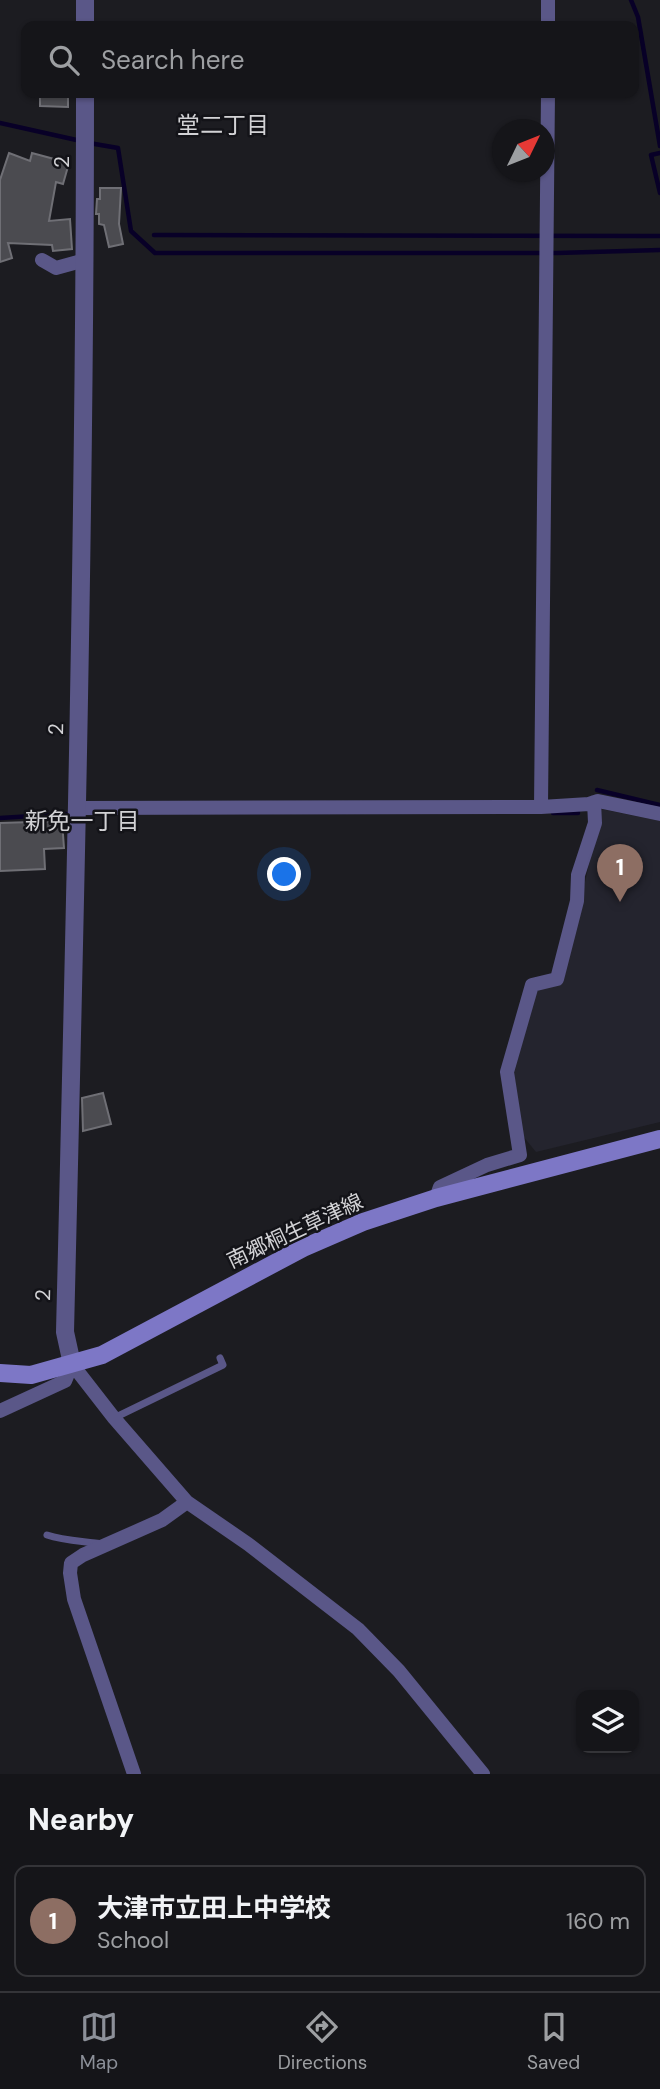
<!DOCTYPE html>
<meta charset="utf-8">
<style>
body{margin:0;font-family:"DM Sans","Noto Sans JP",sans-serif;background:#1e1e22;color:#f1f3f6}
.controls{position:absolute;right:21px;bottom:21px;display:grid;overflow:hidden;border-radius:14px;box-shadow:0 2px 5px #0004}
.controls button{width:63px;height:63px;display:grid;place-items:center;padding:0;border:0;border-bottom:2px solid #343438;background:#151519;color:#f1f3f6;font:35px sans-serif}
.compass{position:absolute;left:492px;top:119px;width:63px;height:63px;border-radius:50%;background:#151519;box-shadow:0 2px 5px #0004;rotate:47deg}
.you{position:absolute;left:285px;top:875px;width:24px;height:24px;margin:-18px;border:5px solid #fff;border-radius:50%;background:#1a73e8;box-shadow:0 0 0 10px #1a73e833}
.badge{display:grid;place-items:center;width:46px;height:46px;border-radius:50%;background:#8c9099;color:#fff;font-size:23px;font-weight:700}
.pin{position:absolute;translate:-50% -58px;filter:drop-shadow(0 2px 4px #0008)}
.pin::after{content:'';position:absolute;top:37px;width:24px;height:21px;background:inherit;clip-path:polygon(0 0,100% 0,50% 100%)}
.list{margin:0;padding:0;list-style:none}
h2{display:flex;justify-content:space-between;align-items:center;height:91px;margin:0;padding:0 28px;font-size:30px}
h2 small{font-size:23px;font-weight:400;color:#9d9fa2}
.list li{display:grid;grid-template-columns:46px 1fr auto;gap:21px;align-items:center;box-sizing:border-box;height:112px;margin:0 14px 14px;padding:0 14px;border:2px solid #343438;border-radius:14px}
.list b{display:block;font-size:26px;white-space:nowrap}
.list p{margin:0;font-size:23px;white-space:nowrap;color:#9d9fa2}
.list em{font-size:23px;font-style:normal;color:#9d9fa2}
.icon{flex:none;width:38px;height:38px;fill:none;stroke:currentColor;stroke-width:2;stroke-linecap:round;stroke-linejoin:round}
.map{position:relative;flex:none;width:660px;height:1774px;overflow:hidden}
.search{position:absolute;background:#151519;box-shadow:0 2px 5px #0004;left:21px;right:21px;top:21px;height:77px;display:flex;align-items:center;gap:18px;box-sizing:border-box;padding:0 24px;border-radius:14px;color:#9d9fa2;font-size:26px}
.sheet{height:217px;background:#151519}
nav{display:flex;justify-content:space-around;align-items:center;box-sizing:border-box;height:98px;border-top:2px solid #343438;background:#151519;font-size:19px;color:#9d9fa2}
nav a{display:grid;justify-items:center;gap:4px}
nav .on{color:#8c9099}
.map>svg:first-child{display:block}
.built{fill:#24242e}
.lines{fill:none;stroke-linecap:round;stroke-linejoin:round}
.stream{stroke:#080027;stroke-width:4.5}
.building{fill:#4b4b50;stroke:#6f6f75;stroke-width:2}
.service{stroke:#5a5788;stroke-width:7}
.minor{stroke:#5a5788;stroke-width:14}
.tertiary{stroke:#5a5788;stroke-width:18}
.secondary{stroke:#7d77c6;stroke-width:18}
.labels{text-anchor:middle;stroke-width:5;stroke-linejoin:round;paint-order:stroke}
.street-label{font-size:21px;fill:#d2d2d5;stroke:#131318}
.neighbourhood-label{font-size:23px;fill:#d2d2d5;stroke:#131318}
</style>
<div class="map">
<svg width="660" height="1774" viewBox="0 0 660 1774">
<rect width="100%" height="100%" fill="#1c1c21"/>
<path class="built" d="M601,809L660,821V1122L536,1152L523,1136L514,1074L536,989L563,983Z"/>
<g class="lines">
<path class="stream" d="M631,0L638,17L660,146
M0,123L81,141
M89,143L118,148L131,231L155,253H557L660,250
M660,153L651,155L660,193
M154,235L660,236
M597,790L660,805
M553,813H578
M0,818L66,814"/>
</g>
<path class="building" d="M40,93H68V107L40,106Z
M9,153L30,161L32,153L69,163L63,184L56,182L49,221L70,219L72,249L53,251L52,245L8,243L12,258L0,262V180Z
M100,188H121L119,224L123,244L109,247L104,225L99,224V214H96L97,199H100Z
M62,821L64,848L44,849L45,869L0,871V823Z
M103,1093L111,1124L83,1131L82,1098Z"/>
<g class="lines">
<path class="service" d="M114,1418L223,1365L220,1358
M47,1535C64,1541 84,1541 103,1544"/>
<path class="minor" d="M548,26V0
M42,260L56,268L85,260
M541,807L548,93
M77,808L541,807L589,804L598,801L660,814
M436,1198L440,1187L487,1165L520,1155L507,1072L532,985L557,979L577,901L578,875L595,823L594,802
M0,1411L65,1381L72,1364L114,1418L187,1502L248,1544L358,1629L399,1671L483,1774
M134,1774L74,1599L70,1573L71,1563L83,1555L162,1520L187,1502"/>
<path class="tertiary" d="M85,26V0
M72,1364L65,1332C75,919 85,506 85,93"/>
<path class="secondary" d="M0,1373L31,1375L102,1355L303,1248L363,1222L436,1198L660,1139"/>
</g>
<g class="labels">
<g class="street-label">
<text transform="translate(62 162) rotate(-90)" y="7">2</text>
<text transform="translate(56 729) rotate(-89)" y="7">2</text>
<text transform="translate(295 1231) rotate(-25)" y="7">南郷桐生草津線</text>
<text transform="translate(43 1295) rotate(-89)" y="7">2</text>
</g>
<g class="neighbourhood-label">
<text x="223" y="133">堂二丁目</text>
<text x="82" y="829">新免一丁目</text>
</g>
</g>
</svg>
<div class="controls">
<button><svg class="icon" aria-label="layers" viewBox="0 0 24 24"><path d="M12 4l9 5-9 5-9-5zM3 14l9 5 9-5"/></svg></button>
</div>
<svg class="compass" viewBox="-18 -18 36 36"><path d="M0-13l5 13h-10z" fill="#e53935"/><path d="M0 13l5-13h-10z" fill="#9d9fa2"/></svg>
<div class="you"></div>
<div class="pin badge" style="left:620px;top:902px;background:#8d6e63">1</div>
<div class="search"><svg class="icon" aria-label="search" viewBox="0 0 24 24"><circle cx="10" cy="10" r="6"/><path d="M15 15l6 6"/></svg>Search here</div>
</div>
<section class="sheet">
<h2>Nearby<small></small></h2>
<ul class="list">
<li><span class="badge" style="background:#8d6e63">1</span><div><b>大津市立田上中学校</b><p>School</p></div><em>160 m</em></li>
</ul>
</section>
<nav>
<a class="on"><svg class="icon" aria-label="map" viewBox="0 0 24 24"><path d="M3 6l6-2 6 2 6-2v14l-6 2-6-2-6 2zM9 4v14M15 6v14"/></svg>Map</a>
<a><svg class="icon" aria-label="directions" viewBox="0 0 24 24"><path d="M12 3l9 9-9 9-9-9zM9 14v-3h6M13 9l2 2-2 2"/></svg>Directions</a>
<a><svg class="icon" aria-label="saved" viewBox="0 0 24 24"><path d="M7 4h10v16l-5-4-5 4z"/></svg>Saved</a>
</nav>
